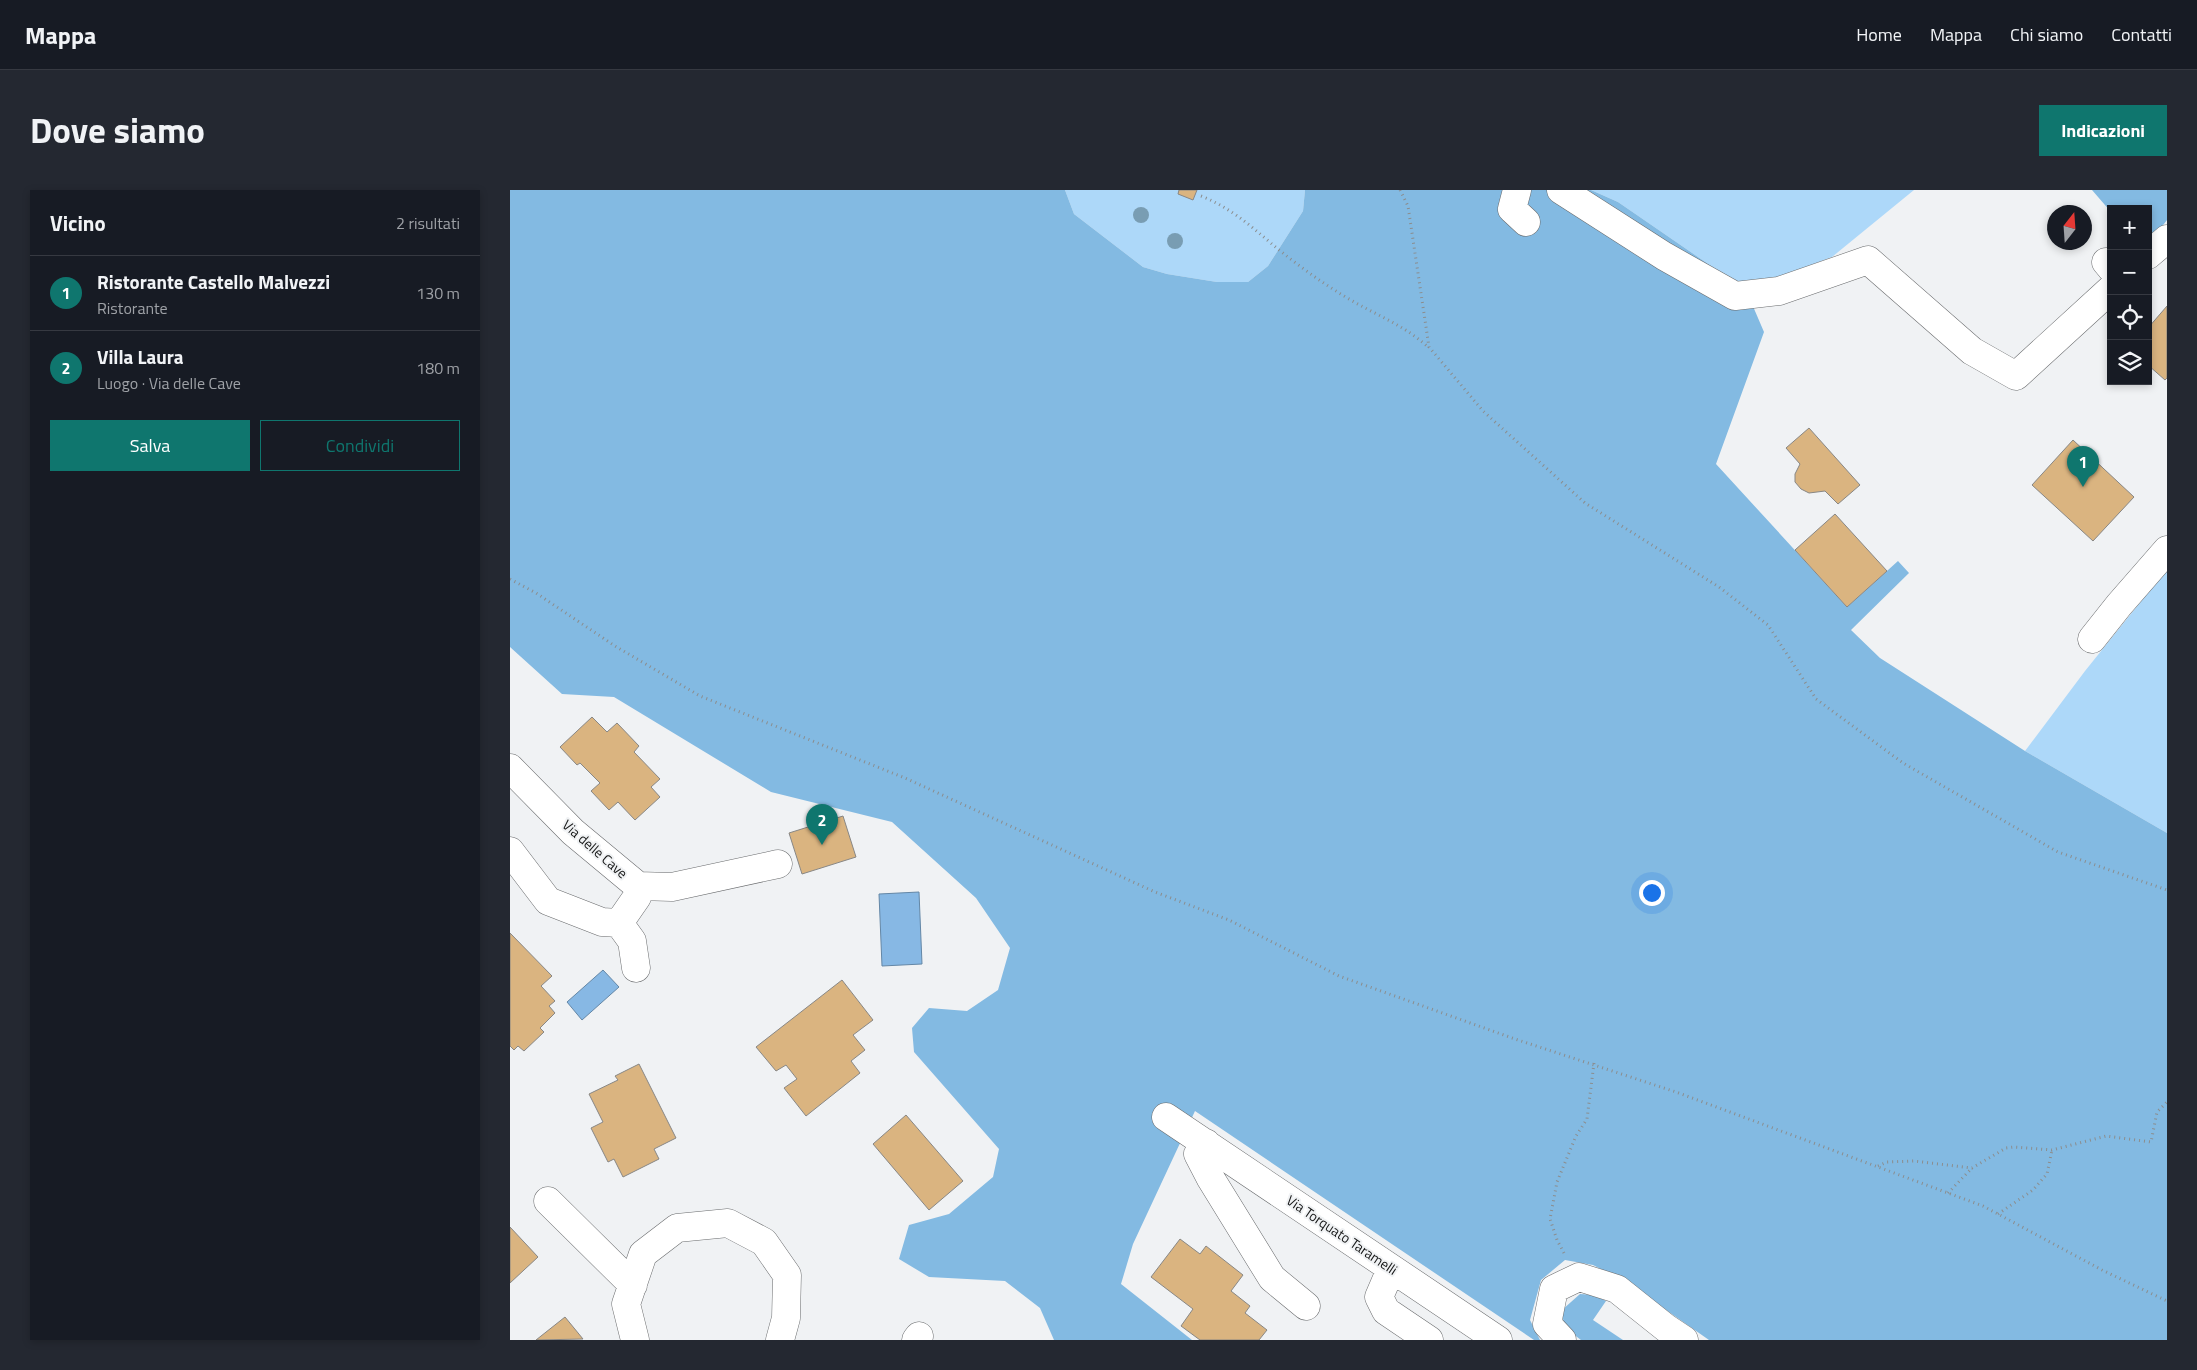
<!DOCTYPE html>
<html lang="it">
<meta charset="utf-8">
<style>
body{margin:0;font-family:"Titillium Web",sans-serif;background:#242831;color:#f1f3f6}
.controls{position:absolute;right:15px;top:15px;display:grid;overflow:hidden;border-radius:0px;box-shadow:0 2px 8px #0003}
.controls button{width:45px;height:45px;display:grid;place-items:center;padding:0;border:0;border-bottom:1px solid #363941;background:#171b24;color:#f1f3f6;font:25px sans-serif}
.compass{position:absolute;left:1537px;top:15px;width:45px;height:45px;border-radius:50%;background:#171b24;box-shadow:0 2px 8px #0003;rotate:17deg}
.you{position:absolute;left:1141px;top:702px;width:18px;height:18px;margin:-12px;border:4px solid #fff;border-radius:50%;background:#1a73e8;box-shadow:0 0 0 8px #1a73e833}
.badge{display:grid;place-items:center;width:32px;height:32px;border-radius:50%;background:#0f766e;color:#fff;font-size:16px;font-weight:700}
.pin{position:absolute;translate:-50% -41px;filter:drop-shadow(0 1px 2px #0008)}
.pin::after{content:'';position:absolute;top:26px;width:18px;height:15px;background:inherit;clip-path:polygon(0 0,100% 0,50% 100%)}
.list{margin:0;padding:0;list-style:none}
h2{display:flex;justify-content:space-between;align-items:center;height:65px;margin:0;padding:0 20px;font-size:21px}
h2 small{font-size:16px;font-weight:400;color:#9ea1a6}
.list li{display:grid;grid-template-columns:32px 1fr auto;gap:15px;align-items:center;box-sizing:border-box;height:75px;padding:0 20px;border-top:1px solid #363941}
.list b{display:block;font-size:19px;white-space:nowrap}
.list p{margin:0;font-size:16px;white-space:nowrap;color:#9ea1a6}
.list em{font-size:16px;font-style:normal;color:#9ea1a6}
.actions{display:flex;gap:10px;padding:15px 20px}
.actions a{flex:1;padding:11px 0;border:1px solid #0f766e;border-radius:0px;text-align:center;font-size:18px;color:#0f766e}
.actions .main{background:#0f766e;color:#fff}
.icon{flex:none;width:28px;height:28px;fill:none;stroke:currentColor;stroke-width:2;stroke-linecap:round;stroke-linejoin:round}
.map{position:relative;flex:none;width:1657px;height:1150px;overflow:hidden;border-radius:0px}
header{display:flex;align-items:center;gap:30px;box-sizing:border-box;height:70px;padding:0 25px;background:#171b24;border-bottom:1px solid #363941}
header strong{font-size:24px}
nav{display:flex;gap:28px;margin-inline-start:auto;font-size:18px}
.intro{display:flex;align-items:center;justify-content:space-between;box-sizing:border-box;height:120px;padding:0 30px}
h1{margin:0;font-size:35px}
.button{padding:12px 22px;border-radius:0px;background:#0f766e;color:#fff;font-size:18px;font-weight:700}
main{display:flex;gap:30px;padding:0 30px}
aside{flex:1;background:#171b24;border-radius:0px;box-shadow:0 2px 8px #0003}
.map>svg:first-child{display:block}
.green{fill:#add8f9}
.forest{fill:#83bae2}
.water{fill:#87b8e4;stroke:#6487a6}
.building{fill:#dab480;stroke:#888785}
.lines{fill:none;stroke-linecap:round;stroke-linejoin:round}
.minor-casing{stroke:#696b6d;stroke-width:29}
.path{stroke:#8b8d8e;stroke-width:3;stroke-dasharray:1 4;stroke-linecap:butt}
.minor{stroke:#fff;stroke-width:28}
.tree{fill:#799db3}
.labels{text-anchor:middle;stroke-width:4;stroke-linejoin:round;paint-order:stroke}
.street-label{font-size:14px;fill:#141515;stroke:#f0f2f4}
</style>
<header>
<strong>Mappa</strong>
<nav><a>Home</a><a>Mappa</a><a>Chi siamo</a><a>Contatti</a></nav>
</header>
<div class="intro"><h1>Dove siamo</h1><a class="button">Indicazioni</a></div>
<main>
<aside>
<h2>Vicino<small>2 risultati</small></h2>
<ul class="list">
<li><span class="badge">1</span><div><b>Ristorante Castello Malvezzi</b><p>Ristorante</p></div><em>130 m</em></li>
<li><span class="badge">2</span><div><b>Villa Laura</b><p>Luogo · Via delle Cave</p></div><em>180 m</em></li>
</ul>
<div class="actions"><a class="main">Salva</a><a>Condividi</a></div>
</aside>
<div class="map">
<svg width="1657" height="1150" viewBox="0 0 1657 1150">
<rect width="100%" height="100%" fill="#f0f2f4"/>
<path class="green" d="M555,0H795L793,21L758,76L738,92H707L657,84L633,77L564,24Z
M1081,0H1404L1322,67L1236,100L1108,12Z
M1657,379V643L1515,561L1575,481Z"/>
<path class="forest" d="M0,0H555L564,24L633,77L657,84L707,92H738L758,76L793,21L795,0H1081L1108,12L1236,100L1254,142L1206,274L1337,417L1388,371L1399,383L1341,440L1370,468L1515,561L1657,643V1150H1199L1116,1092L1083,1075L1055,1070L1031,1090L1020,1130L1030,1150H1024L685,921L623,1054L611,1094L682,1150H544L530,1118L495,1091L419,1087L389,1069L399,1035L439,1024L483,987L489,959L404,862L402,838L419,818L457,821L488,800L500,758L466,708L382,632L261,602L104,507L52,504L0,457Z
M1582,0H1657V30L1638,55V19H1601V22Z
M1070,1104L1084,1105L1096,1111L1083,1130L1113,1150H1071L1054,1137L1052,1120Z"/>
<path class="water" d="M409,702L412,774L372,776L369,704Z
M93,780L109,797L72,830L57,812Z"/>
<path class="building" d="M669,0H687L683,10L668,4Z
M1657,116V188L1655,190L1638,175V138Z
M1299,238L1350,295L1328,314L1315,301L1299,303L1291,299L1285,292V284L1290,274L1276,258Z
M1563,250L1624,307L1583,351L1522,295Z
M1325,324L1377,381L1337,417L1285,360Z
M82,527L97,542L107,533L129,556L124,562L150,589L141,597L150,607L125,630L108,612L99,620L81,601L90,593L70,573L67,575L50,557Z
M333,626L346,667L292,684L279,643Z
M0,743L42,786L31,796L45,811L39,816L45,823L30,838L34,842L14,861L8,856L4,860L0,856Z
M332,790L363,830L343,845L355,860L341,871L350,883L296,926L274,898L287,889L276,875L266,881L246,857Z
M129,874L166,948L144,959L149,969L113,987L104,969L98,972L81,938L93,932L79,904L108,890L105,886Z
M396,925L453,991L419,1020L363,954Z
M0,1037L28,1067L0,1093Z
M670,1049L690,1064L696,1056L733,1085L721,1101L740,1116L735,1123L757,1140L749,1150H690L671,1136L683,1119L641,1087Z
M55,1127L73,1149L26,1150Z"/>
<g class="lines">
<g class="minor-casing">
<path id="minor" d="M1007,0L1002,19L1016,32
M1051,0L1154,66L1225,106L1269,101L1358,70L1462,161L1506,186L1601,99
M1638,65L1657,49
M1596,72L1601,78
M1582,449L1609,415L1657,360
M0,578L63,642L128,696L127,707L109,733L92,732L38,711L0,661
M128,696L162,697L268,674
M109,733L122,751L126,778
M656,927L988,1150
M696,953L688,964L701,989L762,1088L796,1116
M38,1011L123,1095
M881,1079L869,1107L876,1121L919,1150
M125,1150L116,1114L133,1064L167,1038L218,1033L254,1052L277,1085L276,1128L270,1150
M406,1150L409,1146
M1052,1150L1037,1134L1044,1099L1069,1087L1107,1099L1156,1138L1174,1150"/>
</g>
<path class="path" d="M890,0L898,16L919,157L973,221L1075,313L1209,397L1258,435L1306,509L1393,573L1548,662L1657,700
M691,6C719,17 740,35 763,55C785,73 809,91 834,106C863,124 893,134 918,157
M0,389L26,403L105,456L190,506L395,588L645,702L719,730L829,786L1005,849L1166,902L1473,1016L1592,1080L1657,1111
M1368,976L1377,972L1404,971L1462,978L1496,958L1504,957L1542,960L1596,946L1641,952L1647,922L1657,912
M1438,1003L1462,978
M1488,1024L1523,1000L1537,984L1542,960
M1054,1063L1047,1050L1040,1029L1047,992L1066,946L1077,929L1084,873"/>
<use href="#minor" class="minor"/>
</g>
<g class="tree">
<circle cx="631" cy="25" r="8"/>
<circle cx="665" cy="51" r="8"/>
</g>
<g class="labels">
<g class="street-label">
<text transform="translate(85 659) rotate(41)" y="5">Via delle Cave</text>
<text transform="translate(832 1045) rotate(34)" y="5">Via Torquato Taramelli</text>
</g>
</g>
</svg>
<div class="controls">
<button>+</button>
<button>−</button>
<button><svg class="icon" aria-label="locate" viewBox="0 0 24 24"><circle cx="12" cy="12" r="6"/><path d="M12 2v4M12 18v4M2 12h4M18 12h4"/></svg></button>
<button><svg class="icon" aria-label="layers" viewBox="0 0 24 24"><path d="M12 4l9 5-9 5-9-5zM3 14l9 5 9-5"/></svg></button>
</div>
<svg class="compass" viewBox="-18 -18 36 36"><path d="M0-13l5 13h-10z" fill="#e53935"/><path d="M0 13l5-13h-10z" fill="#9ea1a6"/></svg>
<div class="you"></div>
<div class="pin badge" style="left:1573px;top:297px">1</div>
<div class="pin badge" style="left:312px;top:655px">2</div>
</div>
</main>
